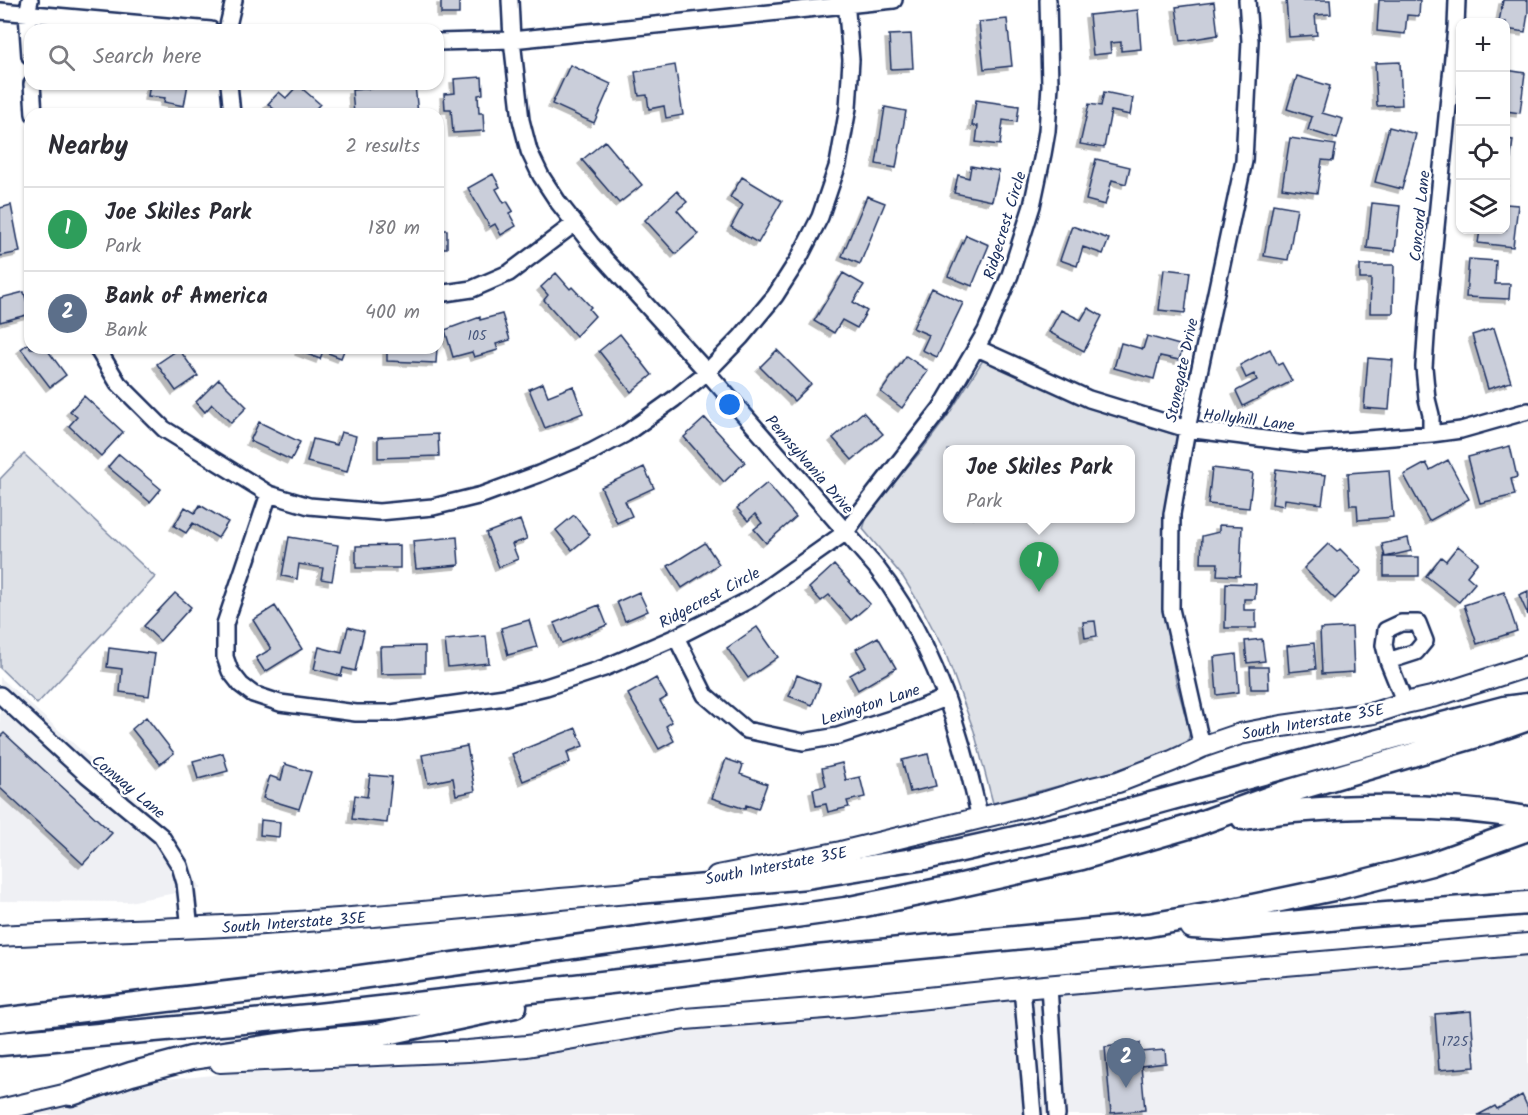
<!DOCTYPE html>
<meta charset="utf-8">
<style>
body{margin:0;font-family:Kalam,sans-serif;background:#f2f2f3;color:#2b2b33}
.controls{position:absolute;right:18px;top:18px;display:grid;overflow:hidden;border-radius:12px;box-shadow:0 2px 4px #0004}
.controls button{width:54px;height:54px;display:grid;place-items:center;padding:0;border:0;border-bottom:2px solid #e1e1e2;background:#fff;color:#2b2b33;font:30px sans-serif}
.you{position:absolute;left:730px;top:405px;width:21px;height:21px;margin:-15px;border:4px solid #fff;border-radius:50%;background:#1a73e8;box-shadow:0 0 0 9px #1a73e833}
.badge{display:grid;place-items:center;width:39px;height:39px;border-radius:50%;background:#b45309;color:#fff;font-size:20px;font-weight:700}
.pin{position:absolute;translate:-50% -50px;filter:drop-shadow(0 2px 3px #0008)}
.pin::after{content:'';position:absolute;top:32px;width:21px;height:18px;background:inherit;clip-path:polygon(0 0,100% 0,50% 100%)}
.popup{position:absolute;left:943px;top:445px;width:192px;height:78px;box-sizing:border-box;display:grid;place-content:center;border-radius:12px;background:#fff;filter:drop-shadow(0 2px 4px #0005);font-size:20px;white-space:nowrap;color:#7c7c81}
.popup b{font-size:22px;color:#2b2b33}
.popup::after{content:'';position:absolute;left:50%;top:100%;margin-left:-12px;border:12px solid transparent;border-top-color:#fff}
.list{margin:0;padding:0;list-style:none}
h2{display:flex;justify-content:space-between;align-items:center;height:78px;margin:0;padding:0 24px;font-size:26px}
h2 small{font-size:20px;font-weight:400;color:#7c7c81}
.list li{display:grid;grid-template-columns:39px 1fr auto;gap:18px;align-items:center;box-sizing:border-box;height:84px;padding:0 24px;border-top:2px solid #e1e1e2}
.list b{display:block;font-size:22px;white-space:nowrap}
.list p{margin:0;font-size:20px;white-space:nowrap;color:#7c7c81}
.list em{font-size:20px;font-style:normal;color:#7c7c81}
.icon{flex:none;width:33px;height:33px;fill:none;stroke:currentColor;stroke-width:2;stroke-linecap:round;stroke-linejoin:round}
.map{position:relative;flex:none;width:1528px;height:1115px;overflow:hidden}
.search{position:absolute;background:#fff;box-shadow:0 2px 4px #0004;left:24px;top:24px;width:420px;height:66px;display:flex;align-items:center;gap:15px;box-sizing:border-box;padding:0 21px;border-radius:18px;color:#7c7c81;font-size:22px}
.panel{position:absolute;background:#fff;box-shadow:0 2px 4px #0004;left:24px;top:108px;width:420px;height:246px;border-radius:18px}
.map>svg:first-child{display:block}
.built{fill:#eff0f4}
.green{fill:#dee1e7;stroke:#7c88a2;stroke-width:1.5;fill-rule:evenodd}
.building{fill:#caceda;stroke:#1b2f5e;stroke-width:1.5;filter:url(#shadow)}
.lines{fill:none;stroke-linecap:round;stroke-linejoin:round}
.minor-casing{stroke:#1b2f5e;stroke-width:20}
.major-casing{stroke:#1b2f5e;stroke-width:24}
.highway-casing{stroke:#1b2f5e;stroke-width:27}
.minor{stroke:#fff;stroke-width:15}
.major{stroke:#fff;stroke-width:20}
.highway{stroke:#fff;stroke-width:22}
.labels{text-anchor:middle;stroke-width:5;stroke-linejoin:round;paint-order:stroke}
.number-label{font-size:14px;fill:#47577d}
.street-label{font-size:16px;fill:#1b2f5e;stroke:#fff}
</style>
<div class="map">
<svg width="1528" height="1115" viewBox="0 0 1528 1115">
<defs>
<filter id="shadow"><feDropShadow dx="-4" dy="4" stdDeviation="0" flood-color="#0004"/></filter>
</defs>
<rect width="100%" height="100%" fill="#fff"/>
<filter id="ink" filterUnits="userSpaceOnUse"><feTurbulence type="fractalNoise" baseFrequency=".0167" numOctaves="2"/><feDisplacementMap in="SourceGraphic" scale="12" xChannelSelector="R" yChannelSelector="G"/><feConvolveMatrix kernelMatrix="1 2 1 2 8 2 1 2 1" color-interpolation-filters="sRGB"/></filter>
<g filter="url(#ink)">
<path class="built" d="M0,677L155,817L201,888L129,902L0,901Z
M1528,952V1115H14L154,1081L303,1066L503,1061L665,1032Z"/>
<path class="green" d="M983,360L1084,405L1179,436L1165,608L1176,682L1190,732L1187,745L1113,772L993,803L974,731L945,652L922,608L903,577L863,529L868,513L922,450L947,417ZM948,450H1130V518H948Z
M24,454L155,577L37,704L0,668V479Z"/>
<path class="building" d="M441,0H459V14H441Z
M1286,0H1330L1331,14L1315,15L1317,35L1289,37Z
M1379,0H1420L1419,16L1407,15L1405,34L1377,31Z
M1503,0H1528V13L1525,32L1506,29V22H1499Z
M1214,2L1218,35L1181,41L1176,7Z
M1138,10L1141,49L1121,51V42L1110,43L1111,53L1093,55L1089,15Z
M1007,19L1012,66L984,69L979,22Z
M911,34L913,68L891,69L889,35Z
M1400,62L1402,105L1377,106L1375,63Z
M570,65L611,84L594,123L552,104Z
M675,65L683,115L666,118L664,106L649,109L647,95L639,96L635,72Z
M1506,70L1525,73L1520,113L1506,111Z
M1297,76L1330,86L1322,113L1343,119L1337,139L1308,130L1312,117L1287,109Z
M482,77L483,94L478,95L479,113H483L484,131L453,133L451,109H445L444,94L455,93L454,79Z
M150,84H188L184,106L164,102L165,98L148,96Z
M298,85L320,104L311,114H280L268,104L279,92L286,98Z
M415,85L418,114H354L352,90Z
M1104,92L1133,98L1130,115L1111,111L1104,148L1080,144L1089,104L1101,106Z
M976,100L1019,106L1017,122L1003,120L1000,145L976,142L978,126H972Z
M885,107L906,111L896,168L876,164Z
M1389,127L1416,134L1402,189L1375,182Z
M1290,138L1336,145L1333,161L1322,160L1317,193L1282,188Z
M1506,139L1513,140L1507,189H1506Z
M605,141L642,185L619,203L582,160Z
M1096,159L1130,167L1126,184L1112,180L1105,205L1086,200Z
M971,166L999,171L992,201L954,193L958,175L969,178Z
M493,174L500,187L496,189L504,203L507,201L513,211L509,213L516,226L501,235L495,224L490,227L468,188Z
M742,177L782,201L758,243L731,227L743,205L730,197Z
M677,191L687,202L677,210L698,234L676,254L645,220Z
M867,196L885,203L860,264L842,256Z
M1372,203L1400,206L1395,251L1367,248Z
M1273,204L1297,208L1288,260L1264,256Z
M1506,204L1518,205L1513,247L1478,243L1480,230H1506Z
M11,205L20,252L0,256V208Z
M1072,226L1109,239L1103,254L1083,247L1077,266L1060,260Z
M438,230H447V248H441L442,263L438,264Z
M966,235L989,245L972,286L948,276Z
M1469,259L1496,261L1495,284H1510L1509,299L1466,297Z
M1360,265H1394L1393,313H1370L1371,279H1360Z
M1164,269L1190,272L1185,313L1159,310Z
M556,273L570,289L572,287L591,307L589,309L595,316L576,336L544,300L548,295L541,287Z
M843,273L864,285L853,302L867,311L857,328L842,320L834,333L814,321Z
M932,288L963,303L937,357L922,350L929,335L913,328Z
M24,292L30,314L0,322V298Z
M1088,308L1102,316L1084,351L1049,332L1061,310L1081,320Z
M502,314L510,340L496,344L498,350L474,357L472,352L453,357L445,330L480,317V320Z
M1494,328L1511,382L1488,389L1472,335Z
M620,334L652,375L631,392L599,351Z
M1147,336L1183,346L1179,360L1160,356L1154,379L1114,368L1121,343L1143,349Z
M30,342V348H46L66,375L50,387L21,349Z
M300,348H345L341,358L323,351L320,359L299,351Z
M387,348H437L436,363L387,361Z
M179,349L198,376L176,391L157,364Z
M1270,349L1278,365L1282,363L1292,381L1243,406L1236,391L1257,380L1254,374L1246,378L1240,365Z
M777,350L811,384L794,401L760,367Z
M906,356L928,371L902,408L881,392Z
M1368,358L1393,360L1389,410L1364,408Z
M219,379L247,407L231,423L212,404L205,412L196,402Z
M543,383L548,396L573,386L583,413L545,428L529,389Z
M84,396L123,432L101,456L69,426L77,417L70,411Z
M863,412L883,434L852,460L833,438Z
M705,418L745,462L724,482L684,437Z
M259,422L300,442L291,460L250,441Z
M341,432L356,436L347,472L307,462L313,439L337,445Z
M438,434L439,456L378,458V437Z
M1510,446L1517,477L1511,479L1515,495L1480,503L1468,457Z
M119,454L161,489L150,502L108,467Z
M1448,460L1469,499L1429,521L1404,475L1426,463L1430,470Z
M644,467L654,488L625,501L632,516L617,523L601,487Z
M1212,468L1253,473L1249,508L1208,504Z
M1276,469L1326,475L1322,504L1285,499L1284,506L1272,504Z
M1389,470L1393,517L1358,520L1357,505H1350L1348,473Z
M767,483L796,517L766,543L754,529L762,523L755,514L748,521L737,508Z
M200,505L228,522L218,538L193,523L186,533L174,526L185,507L195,513Z
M574,515L590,535L572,550L556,530Z
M520,520L527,539L512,544L518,559L499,567L486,533Z
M1219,525L1242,526L1240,576L1217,575L1218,563H1201L1202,536L1219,532Z
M289,537L338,545L332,581L321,579L323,568L299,564L297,579L282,576Z
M457,537L459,565L416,569L413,541Z
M1408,538L1411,551L1385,557L1382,544Z
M705,543L719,564L682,588L668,566Z
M1328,544L1337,552L1340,549L1362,571L1335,599L1304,568Z
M400,545V568H356V546Z
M1458,546L1478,562L1467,576L1475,583L1459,602L1426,576L1441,557L1446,561Z
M1384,557H1419V576H1384Z
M834,565L870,604L851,620L829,595L821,601L809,588Z
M1226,583L1256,584L1255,599H1244V610H1256V628H1225Z
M1528,591V615L1519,595Z
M639,592L648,611L625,621L617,602Z
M1504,592L1517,631L1477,644L1464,605Z
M175,593L191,607L160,641L144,626Z
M599,605L607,625L562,643L554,623Z
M275,606L302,649L265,672L256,658L271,649L253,620Z
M529,620L537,647L508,655L501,628Z
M1095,621L1097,636L1085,638L1083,622Z
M348,627L364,631L355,671L343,668L341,676L314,669L319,647L342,653Z
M757,627L778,657L748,678L727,648Z
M1352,627L1354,672L1322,674L1320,629Z
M486,636L489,663L448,667L445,640Z
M878,637L896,668L858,690L850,675L866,666L856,649Z
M1262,639L1265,661L1247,663L1245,641Z
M1314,643L1316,669L1289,672L1287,646Z
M425,646V673L381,674L380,647Z
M109,648L155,654L149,696L120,692L122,669L107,667Z
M1236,654L1239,692L1217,695L1214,657Z
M1250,667H1268L1269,689H1251Z
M797,675L820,684L812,705L789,696Z
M656,678L667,697L660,701L672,722L666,726L674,741L659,749L628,694Z
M146,717L174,753L160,764L132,729Z
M576,728L583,746L567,752L570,762L523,781L512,754Z
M4,733L112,833L83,864L0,788V737Z
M467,746L475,791L456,795L453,778L428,783L422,755Z
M223,753L228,771L198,779L193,761Z
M928,754L936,786L910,792L902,760Z
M726,759L743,765L740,774L767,784L758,809L746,805L745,809L712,798Z
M842,763L846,780L860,777L865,797L847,801L849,807L828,812L826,804L816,806L813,789L826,786L822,768Z
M285,764L311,772L299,809L263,798L270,776L281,780Z
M370,775L392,777L387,823L352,819L355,795L367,797Z
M261,820L280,822L279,837L260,835Z
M1471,1011L1475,1067L1439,1070L1435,1014Z
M1140,1043V1052L1165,1050L1166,1063L1141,1066L1145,1110L1111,1113L1105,1047Z
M1522,1095L1528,1108V1115H1478L1495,1106L1497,1109Z"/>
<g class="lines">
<g class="minor-casing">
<path id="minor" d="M30,0L27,14L30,56
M510,0L512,40L521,120L529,151L541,176L558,202L591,244L707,372L876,567C916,618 944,684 962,746C969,770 974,794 980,818
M0,11L211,30
M227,30L234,0
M438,42L512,40L894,0
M32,84L34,114
M229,84L232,114
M438,294L472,289L509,273L574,224
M97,348L118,383L164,429L269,494L309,506L379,512L433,507L482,495L539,474L591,452L625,434L674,399L707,372L741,337L775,296L798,260L820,217L838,164L848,108L851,60L846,0
M977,348L1089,399L1187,429L1305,444L1431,434L1461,430L1528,411
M1431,434V415L1427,399L1424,367L1428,307L1456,27L1457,0
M269,494L225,624V657L230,671L241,685L253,694L280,703L356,713H391L505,697L546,687L604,668L676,637L751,599L846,532L861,511L941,408L986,331L1010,275L1032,206L1043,154L1047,131L1050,85L1048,0
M1401,623H1418L1425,641L1416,652L1388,661L1384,645L1386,630Z
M676,637L705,695L746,730L803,742L838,736L900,716L945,698
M1388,661L1405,703
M0,695L87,775L161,836L180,866L185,883L190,929
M1202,747L1171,609L1172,514L1187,429L1244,161L1250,41L1247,0
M1049,986L1057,1115
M1022,988L1033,1115"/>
</g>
<g class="major-casing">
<path id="major" d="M717,876L841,852L1046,802L1088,789L1118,782L1172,761L1202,747L1240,734L1282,726L1374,713L1405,703L1436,696L1528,666
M0,936C88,931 175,929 263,924C388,917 513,903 638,892L653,889
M220,1062L468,1051L527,1046L685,1019L851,1006L1022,988L1528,944
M0,1110L85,1090"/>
</g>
<g class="highway-casing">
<path id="highway" d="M1243,818C1259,816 1276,812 1293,811C1371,804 1451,805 1528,818
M638,892L807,877L925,858L1082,823L1397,736L1504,708L1528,705
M1192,927L1227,929L1361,916L1528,903
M0,1020L353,978L845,909L948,888L1082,858L1192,826L1283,793L1497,730L1528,719
M0,1044L309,1016L681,974L817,957L1149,925L1224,912L1338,888L1431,864L1528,829
M71,1094L131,1074L191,1058L306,1041L378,1035L515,1006"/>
</g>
<use href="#minor" class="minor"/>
<use href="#major" class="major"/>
<use href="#highway" class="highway"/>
</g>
</g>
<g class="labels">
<g class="number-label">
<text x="477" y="340">105</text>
<text x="1455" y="1046">1725</text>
</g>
<g class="street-label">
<text transform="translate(1419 216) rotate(-84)" y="6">Concord Lane</text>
<text transform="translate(1004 225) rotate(-73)" y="6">Ridgecrest Circle</text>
<text transform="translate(1181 370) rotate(-78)" y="6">Stonegate Drive</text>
<text transform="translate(1249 419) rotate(7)" y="6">Hollyhill Lane</text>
<text transform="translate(810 464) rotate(49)" y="6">Pennsylvania Drive</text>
<text transform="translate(709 597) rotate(-28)" y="6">Ridgecrest Circle</text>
<text transform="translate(870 704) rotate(-18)" y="6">Lexington Lane</text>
<text transform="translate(1313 721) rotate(-10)" y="6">South Interstate 35E</text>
<text transform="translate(129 786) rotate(40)" y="6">Conway Lane</text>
<text transform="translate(776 865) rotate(-11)" y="6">South Interstate 35E</text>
<text transform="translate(294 922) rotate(-4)" y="6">South Interstate 35E</text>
</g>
</g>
</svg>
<div class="controls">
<button>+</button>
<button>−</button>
<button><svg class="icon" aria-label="locate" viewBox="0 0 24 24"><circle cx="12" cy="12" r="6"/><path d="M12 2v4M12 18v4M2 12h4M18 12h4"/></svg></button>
<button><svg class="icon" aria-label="layers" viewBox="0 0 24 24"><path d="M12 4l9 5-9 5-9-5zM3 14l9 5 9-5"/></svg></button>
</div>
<div class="you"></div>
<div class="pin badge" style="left:1039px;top:592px;background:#2e9e5b">1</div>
<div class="popup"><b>Joe Skiles Park</b>Park</div>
<div class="pin badge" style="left:1126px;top:1088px;background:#5c6f8a">2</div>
<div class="search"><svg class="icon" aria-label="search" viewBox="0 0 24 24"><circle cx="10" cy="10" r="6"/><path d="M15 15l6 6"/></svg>Search here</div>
<section class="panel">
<h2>Nearby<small>2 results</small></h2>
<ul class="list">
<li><span class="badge" style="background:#2e9e5b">1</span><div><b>Joe Skiles Park</b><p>Park</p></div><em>180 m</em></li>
<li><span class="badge" style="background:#5c6f8a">2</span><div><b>Bank of America</b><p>Bank</p></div><em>400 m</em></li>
</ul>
</section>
</div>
